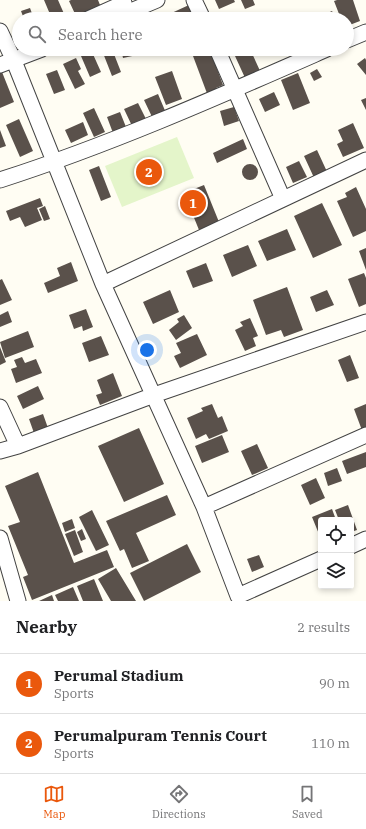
<!DOCTYPE html>
<style>
body{margin:0;font-family:"IBM Plex Serif",serif;background:#f2f2f2;color:#202124}
.controls{position:absolute;right:12px;bottom:12px;display:grid;overflow:hidden;border-radius:4px;box-shadow:0 2px 6px #0003}
.controls button{width:36px;height:36px;display:grid;place-items:center;padding:0;border:0;border-bottom:1px solid #e0e0e0;background:#fff;color:#202124;font:20px sans-serif}
.you{position:absolute;left:147px;top:350px;width:14px;height:14px;margin:-10px;border:3px solid #fff;border-radius:50%;background:#1a73e8;box-shadow:0 0 0 6px #1a73e833}
.badge{display:grid;place-items:center;width:26px;height:26px;border-radius:50%;background:#ea580c;color:#fff;font-size:13px;font-weight:700}
.pin{position:absolute;translate:-50% -50%;border:2px solid #fff;box-shadow:0 1px 4px #0006}
.list{margin:0;padding:0;list-style:none}
h2{display:flex;justify-content:space-between;align-items:center;height:52px;margin:0;padding:0 16px;font-size:17px}
h2 small{font-size:13px;font-weight:400;color:#757577}
.list li{display:grid;grid-template-columns:26px 1fr auto;gap:12px;align-items:center;box-sizing:border-box;height:60px;padding:0 16px;border-top:1px solid #e0e0e0}
.list b{display:block;font-size:15px;white-space:nowrap}
.list p{margin:0;font-size:13px;white-space:nowrap;color:#757577}
.list em{font-size:13px;font-style:normal;color:#757577}
.icon{flex:none;width:22px;height:22px;fill:none;stroke:currentColor;stroke-width:2;stroke-linecap:round;stroke-linejoin:round}
.map{position:relative;flex:none;width:366px;height:601px;overflow:hidden}
.search{position:absolute;background:#fff;box-shadow:0 2px 6px #0003;left:12px;right:12px;top:12px;height:44px;display:flex;align-items:center;gap:10px;box-sizing:border-box;padding:0 14px;border-radius:22px;color:#757577;font-size:15px}
.sheet{height:172px;background:#fff}
nav{display:flex;justify-content:space-around;align-items:center;box-sizing:border-box;height:56px;border-top:1px solid #e0e0e0;background:#fff;font-size:11px;color:#757577}
nav a{display:grid;justify-items:center;gap:2px}
nav .on{color:#ea580c}
.map>svg:first-child{display:block}
.pitch{fill:#e4f5ca}
.building{fill:#5a514b}
.lines{fill:none;stroke-linecap:round;stroke-linejoin:round}
.minor-casing{stroke:#434343;stroke-width:17}
.minor{stroke:#fff;stroke-width:15}
</style>
<div class="map">
<svg width="366" height="601" viewBox="0 0 366 601">
<rect width="100%" height="100%" fill="#fffdf3"/>
<path class="pitch" d="M177,137L194,178L122,207L105,166Z"/>
<path class="building" d="M44,0H58L65,16L52,19Z
M71,0H98L100,5L76,16L69,1Z
M215,0H234L235,2L219,9Z
M241,0H253L255,5L245,9Z
M337,0H353L360,21L347,26V19H341L334,1Z
M189,5L195,19H167L165,16Z
M30,8L34,19H24L21,11Z
M332,11L336,19H321L319,17Z
M311,14L314,19H299Z
M112,49L121,72L112,76L103,53Z
M121,49H135L137,55L123,58Z
M250,49L261,73L246,80L235,56Z
M285,49H298L299,50L287,55Z
M210,50L223,85L216,88L217,93L208,96L193,56Z
M92,52L101,72L90,77L81,56Z
M76,58L81,69L78,71L85,84L75,89L63,64Z
M365,58L366,60V75L357,64Z
M317,69L322,77L314,81L310,73Z
M57,70L65,90L54,94L46,74Z
M172,71L182,99L166,105L155,77Z
M2,72L14,102L0,108V73Z
M298,73L310,103L293,110L281,80Z
M274,92L280,105L265,112L259,99Z
M158,94L166,113L153,119L144,100Z
M366,98V110L361,100Z
M138,103L147,121L133,128L124,109Z
M234,107L239,121L224,126L220,111Z
M94,108L105,132L94,137L83,113Z
M120,112L126,127L113,133L107,117Z
M19,119L33,151L20,157L6,125Z
M83,122L88,135L71,143L65,130Z
M353,123L364,148L343,157L337,144L343,141L338,130Z
M0,130L6,146L0,148Z
M243,139L247,149L217,163L213,153Z
M317,150L329,176L316,182L304,156Z
M299,161L307,177L293,183L286,167Z
M242 172a8 8 0 1 1 16 0a8 8 0 1 1-16 0Z
M99,166L111,197L101,201L89,170Z
M204,185L219,222L199,230L184,193Z
M356,187L366,209V231L353,237L337,201L347,197L345,193Z
M40,198L43,206L37,208L42,220L25,227L20,217L10,221L6,211Z
M322,203L342,245L313,258L294,216Z
M45,206L50,219L44,221L39,209Z
M287,229L296,250L267,261L258,241Z
M248,245L257,266L232,277L223,255Z
M366,248V270L359,251Z
M71,262L78,281L48,293L44,283L60,276L57,268Z
M206,263L213,281L193,288L186,271Z
M364,273L366,278V304L359,307L348,279Z
M2,279L12,300L0,305V280Z
M287,287L303,330L284,337L281,330L266,335L253,300Z
M170,290L179,312L153,324L143,302Z
M327,290L334,305L316,312L310,297Z
M86,309L93,327L83,331L82,326L74,329L69,315Z
M8,311L12,322L0,327V315Z
M184,315L192,328L176,340L169,330L179,322L177,319Z
M250,318L258,336L253,338L256,346L245,351L235,330L243,326L240,322Z
M28,331L34,347L5,358L0,342Z
M197,334L207,355L180,368L174,356L181,353L176,343Z
M101,336L109,355L89,362L82,343Z
M0,347L6,362L0,365Z
M350,355L359,378L347,382L338,360Z
M22,357L25,363L36,359L42,373L16,383L11,369L17,367L14,360Z
M113,373L122,396L100,405L96,395L102,393L97,380Z
M38,386L44,399L23,409L17,396Z
M212,404L218,418L222,416L228,431L209,439L206,434L196,439L187,418L203,411L201,408Z
M366,404V431L363,433L354,409Z
M43,414L48,428L34,433L29,419Z
M139,428L164,484L124,502L98,446Z
M222,435L229,452L202,463L195,446Z
M257,444L268,468L252,475L241,451Z
M366,452V467L347,474L342,461Z
M337,468L342,481L328,486L324,473Z
M38,472L74,563L107,550L114,567L32,600L23,577L28,575L8,526L20,522L5,486Z
M316,478L325,498L310,505L301,485Z
M167,495L176,515L136,533L149,561L132,568L124,549L120,551L106,521Z
M348,505L357,530L351,532V520H339L335,510Z
M332,509L336,520H321V539L312,517Z
M92,510L109,545L96,551L79,517Z
M72,519L75,528L65,532L62,523Z
M82,529L86,539L81,541L77,532Z
M75,530L83,552L74,556L65,534Z
M187,544L201,572L144,601L130,573Z
M259,555L264,567L252,572L247,559Z
M116,568L136,601H111L98,579Z
M94,579L103,601H83L77,586Z
M73,587L79,601H58L55,595Z
M52,595L54,601H39Z"/>
<g class="lines">
<g class="minor-casing">
<path id="minor" d="M194,0L203,19
M88,19L124,3
M112,19L157,0
M0,31L14,61L103,284L204,507L366,435
M347,40L366,32
M217,49L283,199
M0,65L42,49
M0,180C112,144 220,96 327,49
M103,284L366,160
M0,407L18,446
M0,451L18,446L154,395L366,322
M204,507L238,596L321,559
M0,538L18,601
M351,546L366,539"/>
</g>
<use href="#minor" class="minor"/>
</g>
</svg>
<div class="controls">
<button><svg class="icon" aria-label="locate" viewBox="0 0 24 24"><circle cx="12" cy="12" r="6"/><path d="M12 2v4M12 18v4M2 12h4M18 12h4"/></svg></button>
<button><svg class="icon" aria-label="layers" viewBox="0 0 24 24"><path d="M12 4l9 5-9 5-9-5zM3 14l9 5 9-5"/></svg></button>
</div>
<div class="you"></div>
<div class="pin badge" style="left:193px;top:203px">1</div>
<div class="pin badge" style="left:149px;top:172px">2</div>
<div class="search"><svg class="icon" aria-label="search" viewBox="0 0 24 24"><circle cx="10" cy="10" r="6"/><path d="M15 15l6 6"/></svg>Search here</div>
</div>
<section class="sheet">
<h2>Nearby<small>2 results</small></h2>
<ul class="list">
<li><span class="badge">1</span><div><b>Perumal Stadium</b><p>Sports</p></div><em>90 m</em></li>
<li><span class="badge">2</span><div><b>Perumalpuram Tennis Court</b><p>Sports</p></div><em>110 m</em></li>
</ul>
</section>
<nav>
<a class="on"><svg class="icon" aria-label="map" viewBox="0 0 24 24"><path d="M3 6l6-2 6 2 6-2v14l-6 2-6-2-6 2zM9 4v14M15 6v14"/></svg>Map</a>
<a><svg class="icon" aria-label="directions" viewBox="0 0 24 24"><path d="M12 3l9 9-9 9-9-9zM9 14v-3h6M13 9l2 2-2 2"/></svg>Directions</a>
<a><svg class="icon" aria-label="saved" viewBox="0 0 24 24"><path d="M7 4h10v16l-5-4-5 4z"/></svg>Saved</a>
</nav>
